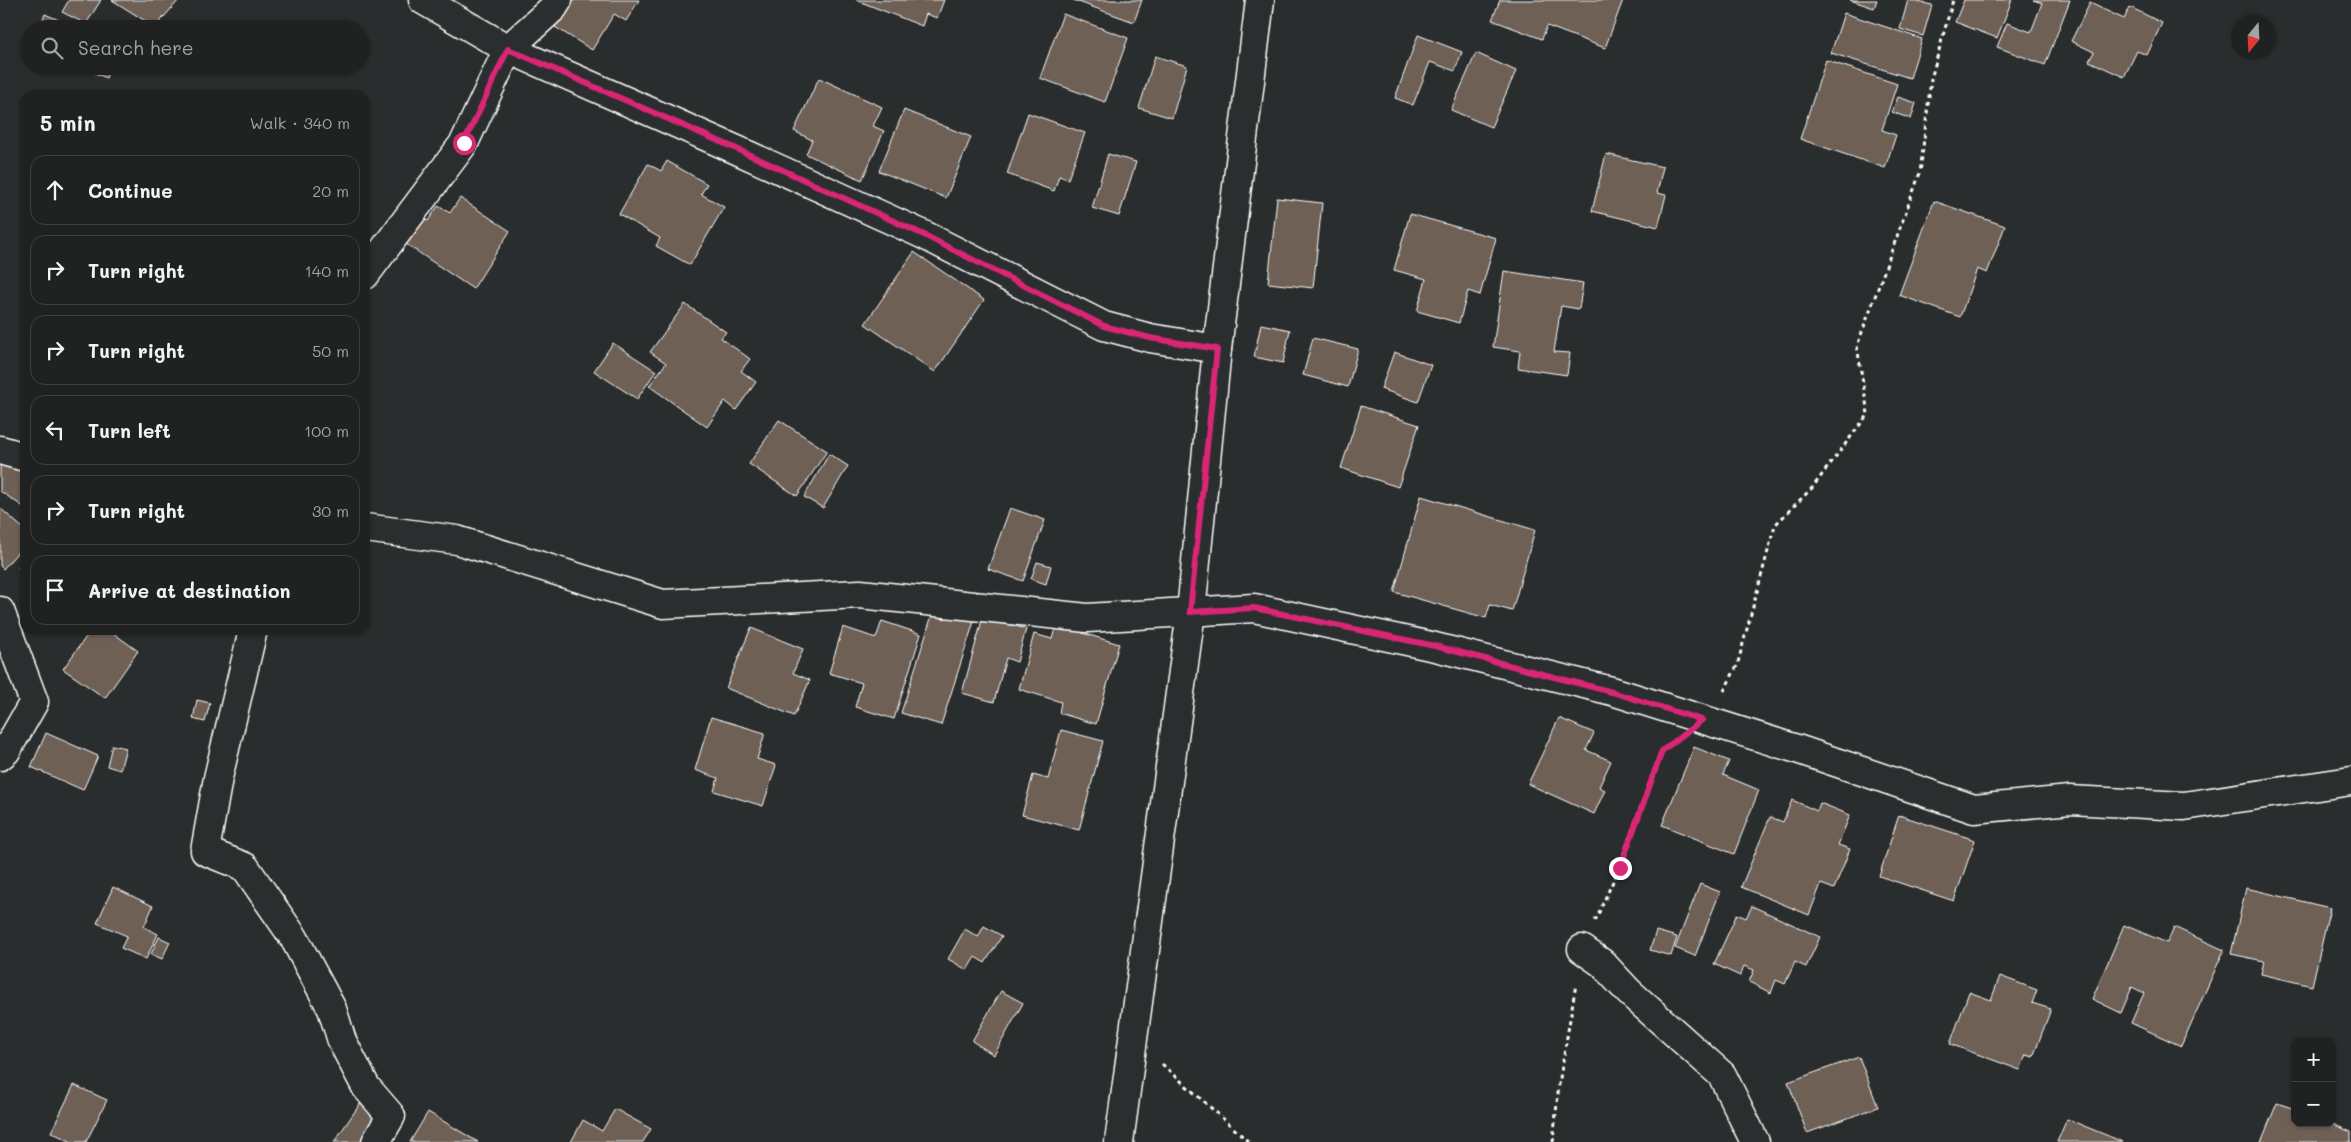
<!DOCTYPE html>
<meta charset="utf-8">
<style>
body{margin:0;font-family:Mali,sans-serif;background:#2d2f2f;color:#f1f3f6}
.controls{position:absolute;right:15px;bottom:15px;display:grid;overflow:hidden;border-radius:10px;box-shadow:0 1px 4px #0004}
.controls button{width:45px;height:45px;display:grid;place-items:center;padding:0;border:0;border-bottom:1px solid #3d3f40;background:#202222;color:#f1f3f6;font:25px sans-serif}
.compass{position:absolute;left:2231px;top:15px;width:45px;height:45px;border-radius:50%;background:#202222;box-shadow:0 1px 4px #0004;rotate:198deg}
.stop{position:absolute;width:15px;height:15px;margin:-11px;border:4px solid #db2777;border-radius:50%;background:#fff}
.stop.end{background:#db2777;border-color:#fff;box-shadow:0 1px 5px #0008}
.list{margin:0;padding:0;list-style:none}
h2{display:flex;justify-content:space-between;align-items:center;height:65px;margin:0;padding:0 20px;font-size:21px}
h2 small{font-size:16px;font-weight:400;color:#a2a4a5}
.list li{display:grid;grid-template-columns:32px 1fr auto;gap:15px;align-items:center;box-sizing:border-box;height:70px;margin:0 10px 10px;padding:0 10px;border:1px solid #3d3f40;border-radius:15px}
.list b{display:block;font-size:19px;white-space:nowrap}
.list em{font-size:16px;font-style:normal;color:#a2a4a5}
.icon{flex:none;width:28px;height:28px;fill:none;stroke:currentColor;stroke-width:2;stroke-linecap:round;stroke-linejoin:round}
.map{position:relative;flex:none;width:2351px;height:1142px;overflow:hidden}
.search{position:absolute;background:#202222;box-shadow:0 1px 4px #0004;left:20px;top:20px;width:350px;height:55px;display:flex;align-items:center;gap:12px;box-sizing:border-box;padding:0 18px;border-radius:28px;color:#a2a4a5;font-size:19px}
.panel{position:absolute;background:#202222;box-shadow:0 1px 4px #0004;left:20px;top:90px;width:350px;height:545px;border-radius:15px}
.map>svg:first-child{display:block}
.building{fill:#6e6154;stroke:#fff}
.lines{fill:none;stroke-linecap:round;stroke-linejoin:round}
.minor-casing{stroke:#fff;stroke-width:31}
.tertiary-casing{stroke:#fff;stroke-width:31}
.path{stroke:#fff;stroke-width:3;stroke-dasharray:4 4;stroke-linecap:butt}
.minor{stroke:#2a2d2e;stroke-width:28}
.tertiary{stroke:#2a2d2e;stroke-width:28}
.route{stroke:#db2777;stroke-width:6}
</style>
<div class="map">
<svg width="2351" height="1142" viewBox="0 0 2351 1142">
<rect width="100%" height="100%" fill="#2a2d2e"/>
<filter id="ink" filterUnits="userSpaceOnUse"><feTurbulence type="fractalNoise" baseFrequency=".02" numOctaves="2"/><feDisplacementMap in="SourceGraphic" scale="10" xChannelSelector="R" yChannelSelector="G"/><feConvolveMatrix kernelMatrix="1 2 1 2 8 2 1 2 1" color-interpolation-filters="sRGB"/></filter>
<g filter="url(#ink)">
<path class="building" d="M69,0H101L86,24L62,12Z
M112,0H179L155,27Z
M571,0H639L626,21L614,14L592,50L555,27Z
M856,0H944L937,18L926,14L922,26Z
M1073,0H1142L1134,22Z
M1500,0H1623L1605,48L1547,26L1542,39L1492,20Z
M1850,0H1877L1874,8Z
M1908,0L1932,5L1923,36L1900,29Z
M1964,0H2012L1997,38L1955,22Z
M2033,0H2070L2045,65L1997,47L2007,23L2031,32L2042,3Z
M2090,3L2124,19L2130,7L2162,23L2147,55L2137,51L2124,77L2089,61L2094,52L2071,41Z
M1844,13L1922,39L1910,78L1831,53Z
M45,14L79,29H39Z
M1063,14L1128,38L1105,102L1040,78Z
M1418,35L1462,52L1455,71L1430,62L1413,105L1395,98Z
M1476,53L1516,71L1491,127L1451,110Z
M1155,56L1187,66L1172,118L1139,108Z
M1826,60L1897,84L1882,130L1896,135L1885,168L1800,139Z
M79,66H111L106,78Z
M819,78L882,107L873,126L884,131L862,180L806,154L812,140L794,131Z
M1898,97L1916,103L1911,119L1892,112Z
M904,110L971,137L946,198L879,171Z
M1028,113L1085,133L1068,179L1059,176L1054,191L1007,174Z
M1108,154L1136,162L1119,216L1092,208Z
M1606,154L1663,167L1657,193L1666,195L1658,227L1592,211Z
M667,161L707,184L701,194L724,207L690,265L656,246L660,238L619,214L648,164L661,171Z
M460,198L510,231L473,289L406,244L423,218L428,221L438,206L450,213Z
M1277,198L1322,203L1313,288L1268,283Z
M1934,201L2005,226L1987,273L1977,269L1960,317L1899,295Z
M1410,214L1496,238L1480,295L1468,291L1459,323L1417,311L1426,279L1394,270Z
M914,252L984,300L935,372L865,324Z
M1504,271L1583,283L1579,309L1561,306L1554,352L1570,353L1567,375L1518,368L1520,351L1493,347Z
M685,304L726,332L721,338L750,359L741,371L756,382L736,410L725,401L707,427L649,386L666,363L650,352Z
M1261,324L1290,330L1283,363L1254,357Z
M1313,338L1358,349L1348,387L1303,375Z
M613,343L656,371L637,399L594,371Z
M1394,352L1431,365L1418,402L1381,389Z
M1361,406L1419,425L1398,487L1341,468Z
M779,420L827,451L797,496L749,464Z
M0,454L25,461V508L0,491Z
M829,454L848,466L823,508L804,497Z
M1421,496L1535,530L1512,611L1490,605L1486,618L1394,592Z
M0,508L25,530V544L3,569L0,566Z
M1010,508L1045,520L1023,581L988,569Z
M25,560V575L18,568Z
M1037,562L1051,566L1046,584L1031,579Z
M949,606L976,615L941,725L901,713L932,615L945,619Z
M983,617L1026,629L1017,662L1006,658L994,702L962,693Z
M882,621L921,634L894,719L855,707L862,683L829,673L843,627L876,638Z
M1056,625L1119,644L1096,724L1059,713L1061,702L1019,689L1034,634L1052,639Z
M751,628L803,649L793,673L810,680L794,716L726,688Z
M91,630H109L138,651L105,698L63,669Z
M197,700L210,703L205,722L193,719Z
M711,717L765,733L757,759L776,765L763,806L714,791L718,778L695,770Z
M1559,718L1594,733L1586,750L1611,761L1599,787L1605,790L1594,814L1528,784Z
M1061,730L1103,741L1079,830L1022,815L1033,775L1048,779Z
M46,733L98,756L83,790L31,767Z
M112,745L126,748L120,770L107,766Z
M1694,747L1729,761L1723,775L1759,790L1734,854L1662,825Z
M1792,800L1817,811L1820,803L1850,815L1838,845L1850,849L1834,889L1821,884L1809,915L1741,887L1770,817L1783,822Z
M1899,815L1975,840L1954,901L1879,876Z
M1700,884L1720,892L1695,956L1675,948Z
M113,887L153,906L144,927L158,934L146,959L121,948L127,936L97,923Z
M2246,888L2330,908L2312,986L2261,974L2264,961L2231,954Z
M1752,906L1820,937L1806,967L1795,962L1785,984L1776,980L1771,993L1749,982L1754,970L1744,966L1740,976L1714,964L1737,914L1746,918Z
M2124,925L2167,943L2174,927L2224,950L2181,1046L2131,1023L2144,993L2132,987L2121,1013L2092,999Z
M984,926L1002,936L985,963L975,957L967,970L948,959L965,929L978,937Z
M1656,931L1677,937L1671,956L1650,950Z
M159,937L170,942L162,959L151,954Z
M2000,976L2037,990L2032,1003L2051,1009L2033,1057L2026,1055L2020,1070L1950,1044L1969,992L1991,1000Z
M1001,991L1023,1003L994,1055L972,1041Z
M1859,1057L1878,1107L1807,1133L1788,1082Z
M74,1085L107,1100L86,1142H72L51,1132Z
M2277,1103L2295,1109V1123H2330L2351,1132V1142H2261Z
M360,1104L383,1119L368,1142H334Z
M615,1109L651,1129L643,1142H571L583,1120L602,1131Z
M428,1112L478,1142H410Z
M2067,1119L2123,1142H2057Z"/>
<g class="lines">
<g class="minor-casing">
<path id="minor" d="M423,0L508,49L739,151L922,234L1104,326L1150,338L1217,349
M365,275L464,143L508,49L553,8L558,0
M0,450L25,457
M365,528L457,540L663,604L860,594L1087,618L1254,608L1435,647L1612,691L1797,749L1974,809L2070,800L2184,806L2351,781
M0,611L34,702L6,751L0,756
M253,630L218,778L205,851L245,867L294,938L332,1009L342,1041L366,1087L391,1116L376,1142
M1582,949L1602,963L1629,992L1722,1075L1755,1142"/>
</g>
<g class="tertiary-casing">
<path id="tertiary" d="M1119,1142L1191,612L1217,349L1260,0"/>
</g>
<path class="path" d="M1724,691L1737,666L1775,525L1812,488L1868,414L1857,346L1920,173L1931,79L1953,0
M1595,921L1619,868L1662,751L1672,743
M1162,1064L1249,1142
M1553,1142L1559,1084L1576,984"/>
<use href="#minor" class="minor"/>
<use href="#tertiary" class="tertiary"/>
</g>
</g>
<g class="lines" filter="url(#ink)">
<path class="route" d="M464,143L508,49L739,150L922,234L1104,326L1150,338L1217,349L1190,612L1254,608L1435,646L1612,692L1702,720L1662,751L1620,868"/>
</g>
</svg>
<div class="controls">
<button>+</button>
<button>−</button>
</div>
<svg class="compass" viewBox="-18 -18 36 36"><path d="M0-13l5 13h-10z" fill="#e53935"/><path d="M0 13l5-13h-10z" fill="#a2a4a5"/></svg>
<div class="stop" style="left:464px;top:143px"></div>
<div class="stop end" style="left:1620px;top:868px"></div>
<div class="search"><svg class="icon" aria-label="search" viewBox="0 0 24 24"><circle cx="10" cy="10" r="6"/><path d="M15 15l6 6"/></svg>Search here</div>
<section class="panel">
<h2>5 min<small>Walk · 340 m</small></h2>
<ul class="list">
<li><svg class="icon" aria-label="ahead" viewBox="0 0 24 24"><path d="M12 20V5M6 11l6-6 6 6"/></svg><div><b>Continue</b></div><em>20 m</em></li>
<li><svg class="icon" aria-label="right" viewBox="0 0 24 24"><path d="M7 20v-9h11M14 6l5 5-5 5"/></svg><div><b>Turn right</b></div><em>140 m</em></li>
<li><svg class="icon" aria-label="right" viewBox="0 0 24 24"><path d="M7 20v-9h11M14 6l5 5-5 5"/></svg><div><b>Turn right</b></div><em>50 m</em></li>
<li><svg class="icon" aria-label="left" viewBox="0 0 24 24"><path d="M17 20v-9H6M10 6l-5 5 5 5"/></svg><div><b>Turn left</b></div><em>100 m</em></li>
<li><svg class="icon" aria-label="right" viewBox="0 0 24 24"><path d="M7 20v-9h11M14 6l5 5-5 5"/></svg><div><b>Turn right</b></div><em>30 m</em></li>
<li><svg class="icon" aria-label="arrive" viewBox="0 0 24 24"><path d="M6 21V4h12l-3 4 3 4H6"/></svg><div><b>Arrive at destination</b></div></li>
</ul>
</section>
</div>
